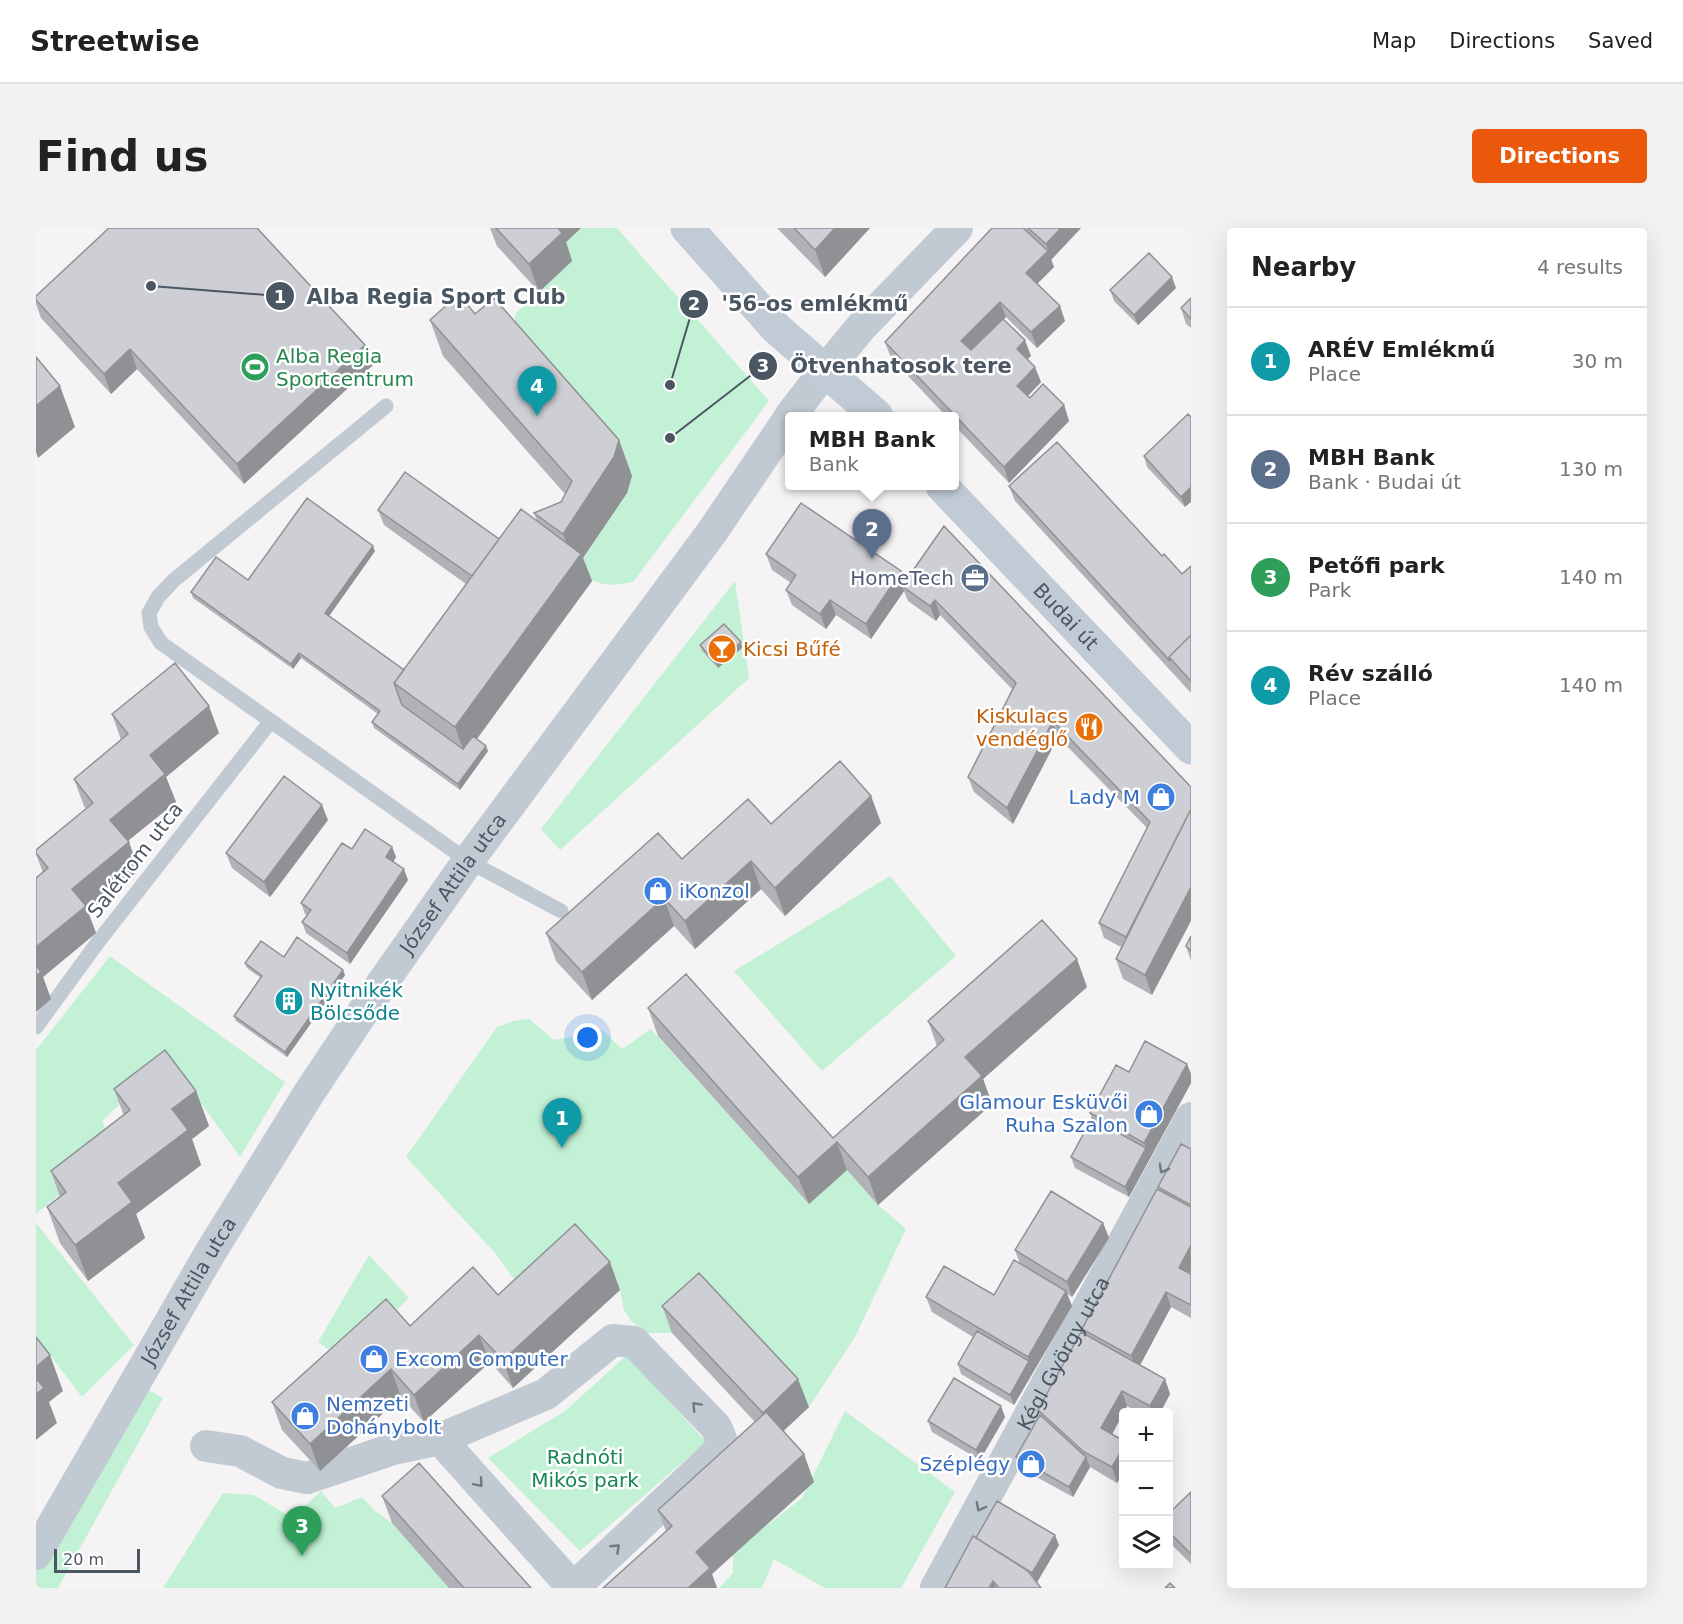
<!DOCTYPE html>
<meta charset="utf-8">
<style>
body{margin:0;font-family:"DejaVu Sans",sans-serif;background:#f2f2f2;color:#222}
.controls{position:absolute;right:18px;bottom:18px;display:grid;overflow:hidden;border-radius:6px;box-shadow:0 6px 24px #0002}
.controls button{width:54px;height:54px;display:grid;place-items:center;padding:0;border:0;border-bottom:2px solid #e0e0e0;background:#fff;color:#222;font:30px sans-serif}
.scale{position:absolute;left:18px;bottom:15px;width:86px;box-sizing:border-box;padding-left:6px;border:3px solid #4a5661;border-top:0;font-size:16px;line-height:21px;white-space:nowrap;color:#4a5661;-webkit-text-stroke:4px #fff;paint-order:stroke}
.you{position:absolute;left:552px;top:810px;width:21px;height:21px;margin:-15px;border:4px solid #fff;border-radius:50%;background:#1a73e8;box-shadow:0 0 0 9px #1a73e833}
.badge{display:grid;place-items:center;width:39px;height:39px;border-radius:50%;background:#ea580c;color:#fff;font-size:20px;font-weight:700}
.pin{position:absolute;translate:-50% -50px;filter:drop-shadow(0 2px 3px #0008)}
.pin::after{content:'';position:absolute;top:32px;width:21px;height:18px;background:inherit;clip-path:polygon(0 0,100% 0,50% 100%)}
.popup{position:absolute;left:749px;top:184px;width:174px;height:78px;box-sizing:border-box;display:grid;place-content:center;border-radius:6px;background:#fff;filter:drop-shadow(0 2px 4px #0005);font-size:20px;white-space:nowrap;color:#767676}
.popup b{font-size:22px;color:#222}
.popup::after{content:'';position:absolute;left:50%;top:100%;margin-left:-12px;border:12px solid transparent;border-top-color:#fff}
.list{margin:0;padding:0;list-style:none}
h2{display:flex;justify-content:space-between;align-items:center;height:78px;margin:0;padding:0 24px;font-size:26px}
h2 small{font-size:20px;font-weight:400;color:#767676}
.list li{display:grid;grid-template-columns:39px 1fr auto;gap:18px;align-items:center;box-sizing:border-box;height:108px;padding:0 24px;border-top:2px solid #e0e0e0}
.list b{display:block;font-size:22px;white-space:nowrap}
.list p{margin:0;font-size:20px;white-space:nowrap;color:#767676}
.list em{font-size:20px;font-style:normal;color:#767676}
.icon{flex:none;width:33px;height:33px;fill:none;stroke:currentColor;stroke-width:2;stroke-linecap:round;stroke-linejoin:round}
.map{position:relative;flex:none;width:1155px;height:1360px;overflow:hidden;border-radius:6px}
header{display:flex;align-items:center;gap:36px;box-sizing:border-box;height:84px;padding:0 30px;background:#fff;border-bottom:2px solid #e0e0e0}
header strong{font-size:28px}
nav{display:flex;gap:33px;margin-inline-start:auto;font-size:21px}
.intro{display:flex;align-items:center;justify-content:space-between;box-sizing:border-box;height:144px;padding:0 36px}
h1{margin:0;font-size:42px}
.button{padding:15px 27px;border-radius:6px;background:#ea580c;color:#fff;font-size:21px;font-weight:700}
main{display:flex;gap:36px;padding:0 36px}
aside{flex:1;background:#fff;border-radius:6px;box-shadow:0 6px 24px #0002}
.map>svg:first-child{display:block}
.green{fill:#c3f1d5}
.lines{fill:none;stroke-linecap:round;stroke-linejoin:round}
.lane{stroke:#c1cad2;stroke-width:15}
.street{stroke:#c1cad2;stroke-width:32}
.secondary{stroke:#c1cbd6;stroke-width:33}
.wall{fill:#b0b2b7}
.shaded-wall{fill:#909195}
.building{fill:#cdcfd5;stroke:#909195;stroke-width:1.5}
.oneway{stroke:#6e7983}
.labels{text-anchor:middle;stroke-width:5;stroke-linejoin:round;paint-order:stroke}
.leisure-label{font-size:20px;fill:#27864d;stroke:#fff;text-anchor:start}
.service-label{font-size:20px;fill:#4e5e75;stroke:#fff;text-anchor:end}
.street-label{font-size:20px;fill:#4a5661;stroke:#fff}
.food-label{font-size:20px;fill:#c56008;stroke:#fff;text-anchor:start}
.shop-label{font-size:20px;fill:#366cbe;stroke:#fff;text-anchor:end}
.culture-label{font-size:20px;fill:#0d838f;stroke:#fff;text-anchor:start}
.park-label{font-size:20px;fill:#17864f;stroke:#fff}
.leader{fill:none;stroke:#4a5661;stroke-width:2}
.callout-dot{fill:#4a5661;stroke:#fff;stroke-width:2}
.mark-label{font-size:18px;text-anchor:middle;font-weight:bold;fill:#fff}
.callout-label{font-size:21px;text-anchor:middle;font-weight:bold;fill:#4a5661;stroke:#fff;stroke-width:5;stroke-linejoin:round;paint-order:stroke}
</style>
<header>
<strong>Streetwise</strong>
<nav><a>Map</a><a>Directions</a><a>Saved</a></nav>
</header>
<div class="intro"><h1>Find us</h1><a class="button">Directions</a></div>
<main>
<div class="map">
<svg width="1155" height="1360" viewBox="0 0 1155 1360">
<rect width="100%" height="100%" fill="#f5f3f3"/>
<path class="green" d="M545,0H581L733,173L597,354C569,359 563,358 540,342L591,265L596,248L478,95L480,85L536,33L524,20Z
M699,353L713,450L524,622L505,601Z
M854,648L920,728L786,843L698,743Z
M74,728L249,854L204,929L133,831L66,893L79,921L0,986V822Z
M493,791L518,812L536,809L554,801L566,802L586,821L615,801L773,976L811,942L842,977L870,1001L819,1109L773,1179L748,1154L636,1105H610L595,1093L588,1082L584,1062L494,1074L460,1026L370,929L461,799L477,793Z
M0,995L98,1117L46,1169L0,1109Z
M333,1027L373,1070L309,1133L282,1114Z
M591,1127L670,1214L544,1323L452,1230L529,1183Z
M104,1157L127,1170L22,1360H0V1342Z
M809,1183L919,1264L865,1360H789L738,1331L726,1360H683L697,1345V1324L766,1270Z
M285,1263L299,1280L326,1269L338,1282L356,1295L414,1360H127L187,1265L218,1267L256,1290Z"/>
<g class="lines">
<path class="lane" d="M350,178L137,353L122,369L113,385L115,399L125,415L432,633L525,683
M0,799L62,714L235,493"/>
<g class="street">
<path d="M754,188L788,144L826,98L921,0"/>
<path d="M170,1218L204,1223L246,1245L271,1250L357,1221L404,1211L510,1166L577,1112L598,1114L680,1199L685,1211L683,1223L547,1351L538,1356L529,1351L404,1211"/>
<path id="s1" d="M0,1326L174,1025L273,865L347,754L432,633L676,304L754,189"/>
<path id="s2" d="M900,1360L1155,890"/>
</g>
<g class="secondary">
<path d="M651,0L740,100L841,188"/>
<path id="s3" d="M906,258L1155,520"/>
</g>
</g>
<path class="wall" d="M454,0H545L530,14L536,33L503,64L461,18Z
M741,0H834L789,49Z
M956,0H1045L1015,32L1018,39L1001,56L1029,93L1001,120L970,89L967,91L995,128L991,131L1005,154L992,168L994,170L1028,177L1033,193L973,255L918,197V189H911L855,130L849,114Z
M1140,60L1102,97L1078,73L1074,62Z
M0,68L329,117L337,137L208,256L101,141L75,166L5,90L0,76Z
M1155,70V100L1150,96L1145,80Z
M439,86L583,212L596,248L591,265L547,330L556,353L441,511L452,523L424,562L338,500L336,494L342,486L265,430L257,441L157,370L155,364L339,323L293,388L368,442L430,356L348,297L342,282L463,311L501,293L498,285L525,274L529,266L407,128L394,92Z
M1152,186L1149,279L1111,239L1108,228Z
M973,258L1126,328L1146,346L1155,338V465L979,273Z
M908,298L1155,559L1116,767L1087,751L1080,731L1085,719L1068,710L1063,695L1111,600L1022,509L977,596L938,564L932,549L976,461L904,387L900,393L872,373L868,363L835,411L800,387L790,401L756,377L750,362L755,355L736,342L730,326L865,343L869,353Z
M664,417L706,420L682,440L666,423Z
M76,486L183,505L130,549L140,574L92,613L103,642L52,684L60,705L7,749L15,771L0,784V650L7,645L0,626V622L50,581L48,578L38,551L85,512Z
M835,568L845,595L749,688L725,661L659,721L638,698L556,772L520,733L510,705L646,631L735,596Z
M292,592L234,669L196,640L190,625Z
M356,619L360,629L357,634L372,652L314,736L270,705L266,694L271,687L269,686L265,675L316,621Z
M1155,708V733L1150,718Z
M248,729L309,747L251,829L200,793L198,788L225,750L211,740L209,735Z
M1051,759L947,851L956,876L842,977L811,942L773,976L622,808L612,780L797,910L901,818L892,793Z
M1151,836L1155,846V855L1093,969L1039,940L1035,929L1056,890L1054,885L1093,844Z
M78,861L160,863L173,898L156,911L165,937L100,986L109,1010L52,1053L24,1015L11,979L24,969L15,943L88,888Z
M1155,921V1043L1154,1046H1155V1090L1135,1079L1104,1137L1129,1151L1134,1166L1124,1185H1103L1091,1178L1076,1206L1088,1213V1244L1081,1255L1054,1239L1037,1269L984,1240L980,1229L1004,1187L1002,1182L1047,1105L1046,1101L1123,962L1122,959Z
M1067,995L1073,1010L1036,1069L1031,1066L1036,1078L978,1177L925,1146L922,1136L937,1109L896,1084L890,1069L958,1067L984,1036L979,1022Z
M584,1062L477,1160L454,1134L388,1194L365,1169L284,1243L246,1202L236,1174L374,1098L462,1067Z
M626,1078L773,1179L747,1203L778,1254L676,1346L681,1360H567L630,1303L622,1282L719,1194L636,1105Z
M969,1189L944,1232L896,1204L892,1193Z
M1155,1264V1336L1132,1313V1286Z
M346,1268L495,1360H413L356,1295Z
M940,1310L1023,1317L1001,1354L1005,1360H909Z"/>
<path class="shaded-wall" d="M517,0H545L530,14L536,33L503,64L493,36Z
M799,0H834L789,49L779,22Z
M1025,0H1045L1015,32L1010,16Z
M1012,23L1018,39L996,61L990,45Z
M1136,49L1140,60L1102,97L1098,87Z
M964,74L970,89L931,128L925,113Z
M1024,78L1029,93L1001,120L995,104Z
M989,112L995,128L986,136L981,121Z
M329,117L337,137L208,256L201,236Z
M94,121L101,141L75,166L68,146Z
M999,139L1005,154L987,173L981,158Z
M24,158L39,199L2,230L0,224V178Z
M1028,177L1033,193L973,255L968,239Z
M583,212L596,248L591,265L547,330L556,353L429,527L419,499L538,336L527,306Z
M1155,259V274L1149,279L1145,269Z
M337,318L339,323L291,391L289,385Z
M865,343L871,359L866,358L868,363L835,411L830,396Z
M794,372L800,387L790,401L784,386Z
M899,372L904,387L900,393L894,378Z
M705,414L706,420L682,440L680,435Z
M263,425L265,430L257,441L255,436Z
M173,478L183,505L130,549L140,574L84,619L74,592L114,527Z
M1017,493L1022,509L977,596L971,580Z
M450,518L452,523L424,562L422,556Z
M835,568L845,595L749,688L739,660Z
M286,577L292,592L234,669L228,654Z
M93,614L103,642L52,684L60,705L7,749L15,771L0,784V719L36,661Z
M356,619L360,629L354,639L350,629Z
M715,633L725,661L659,721L649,693Z
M368,641L372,652L314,736L311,725Z
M1155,659V693L1116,767L1109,747Z
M628,670L638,698L556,772L546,744Z
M1041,731L1051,759L947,851L956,876L842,977L832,949L929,829Z
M307,742L309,747L251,829L249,824Z
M1151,836L1155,846V855L1093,969L1089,959L1110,920L1108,915Z
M160,863L173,898L156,911L165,937L100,986L109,1010L52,1053L39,1017L82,955L136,881Z
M801,914L811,942L773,976L762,949Z
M1067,995L1073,1010L1036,1069L1031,1054Z
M1155,1017V1043L1149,1055L1143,1040Z
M574,1034L584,1062L477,1160L467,1132Z
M1030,1063L1036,1078L978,1177L974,1167L993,1134L992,1129Z
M1130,1064L1135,1079L1101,1143L1095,1128Z
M443,1107L454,1134L388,1194L378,1167Z
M14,1127L27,1163L13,1174L21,1195L0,1212V1139Z
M355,1141L365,1169L284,1243L274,1216Z
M762,1151L773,1179L737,1213L727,1185Z
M1129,1151L1134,1166L1124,1185H1116L1114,1178Z
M1086,1163L1091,1178L1071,1216L1065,1200Z
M965,1178L969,1189L944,1232L940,1222Z
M1088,1218V1244L1081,1255L1076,1239Z
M768,1226L778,1254L676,1346L681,1360H652L660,1324Z
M1050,1229L1054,1239L1037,1269L1033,1259Z
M1019,1307L1023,1317L1000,1356L996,1345Z
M957,1353L960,1360H953Z"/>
<path class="building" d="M73,0H221L329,117L201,236L94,121L68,146L0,72V68Z
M460,0H522L526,5L493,36Z
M758,0H799L779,22Z
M956,0H987L1012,23L990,45L1024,78L995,104L964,74L925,113L935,122L967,91L989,112L981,121L999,139L981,158L994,170L1007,156L1028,177L968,239L849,114Z
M992,0H1025L1010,16Z
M1113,25L1136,49L1098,87L1074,62Z
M423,66L439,86L458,70L583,212L578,229L527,306L498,285L525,274L536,253L394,92Z
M1155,70V91L1145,80Z
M0,129L24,158L0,178Z
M1152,186L1155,189V259L1145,269L1108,228Z
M1021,214L1126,328L1128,326L1146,346L1155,338V407L1133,429L1134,433L973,258Z
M369,244L463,311L436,348L342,282Z
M271,270L337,318L289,385L368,442L358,455L366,477L427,521L437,508L450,518L422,556L336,494L344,483L263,425L255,436L155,364L180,329L212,352Z
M765,275L865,343L830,396L794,372L784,386L750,362L760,347L730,326Z
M485,281L545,326L419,499L358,455Z
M908,298L1155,559V581L1090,709L1063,695L1114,594L1017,493L971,580L932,549L980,455L899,372L894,378L866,358Z
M688,396L705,414L680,435L664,417Z
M1155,407V453L1133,429Z
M139,435L173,478L114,527L129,546L74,592L93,614L36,661L50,678L0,719V650L12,640L0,625V622L57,575L38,551L92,506L76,486Z
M804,533L835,568L739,660L715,633L649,693L628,670L546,744L510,705L622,605L646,631L712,571L735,596Z
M248,548L286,577L228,654L190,625Z
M1155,581V659L1109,747L1080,731Z
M329,601L356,619L350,629L368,641L311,725L266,694L275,682L265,675L306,615L316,621Z
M1006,692L1041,731L929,829L946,848L832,949L801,914L762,949L612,780L650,746L797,910L908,812L892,793Z
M1155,708V723L1150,718Z
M261,709L307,742L249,824L198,788L226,748L209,735L225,713L248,729Z
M0,737L5,744L0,748Z
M1109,813L1151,836L1108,915L1054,885L1080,837L1093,844Z
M129,822L160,863L136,881L152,902L82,955L96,974L39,1017L11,979L30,964L15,943L94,882L78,861Z
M1056,890L1110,920L1089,959L1035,929Z
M1145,916L1155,921V977L1122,959Z
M1121,961L1155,979V1017L1143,1040L1155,1046V1077L1130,1064L1095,1128L1046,1101Z
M1015,963L1067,995L1031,1054L979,1022Z
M539,996L574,1034L467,1132L443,1107L378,1167L355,1141L274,1216L236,1174L350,1071L374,1098L437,1039L462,1067Z
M978,1032L1030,1063L992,1129L890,1069L908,1038L958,1067Z
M663,1045L762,1151L727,1185L626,1078Z
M941,1103L993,1133L974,1167L922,1136Z
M1045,1104L1129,1151L1114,1178L1086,1163L1065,1200L1088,1213V1218L1076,1239L1048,1224L1002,1182Z
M0,1109L14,1127L0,1139Z
M0,1150L8,1160L0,1166Z
M918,1150L965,1178L940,1222L892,1193Z
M730,1184L768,1226L660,1324L674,1340L652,1360H567L636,1298L622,1282Z
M1004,1187L1050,1229L1033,1259L980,1229Z
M383,1235L495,1360H428L346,1268Z
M1155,1264V1326L1132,1303V1286Z
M961,1273L1019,1307L996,1345L940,1310Z
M937,1308L992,1343L1005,1360H963L957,1353L953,1360H909Z
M1134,1355L1139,1360H1129Z"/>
<defs><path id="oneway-chevron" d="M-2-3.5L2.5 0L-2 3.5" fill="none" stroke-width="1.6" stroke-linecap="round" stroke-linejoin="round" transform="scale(1.5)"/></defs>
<g class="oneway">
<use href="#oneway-chevron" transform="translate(1127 941) rotate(119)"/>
<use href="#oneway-chevron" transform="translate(660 1178) rotate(-133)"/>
<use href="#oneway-chevron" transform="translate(443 1255) rotate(49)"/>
<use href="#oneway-chevron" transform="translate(944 1279) rotate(118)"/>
<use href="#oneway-chevron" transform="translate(580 1320) rotate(-43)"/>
</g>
<defs>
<g id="stadium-disc" transform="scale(1.5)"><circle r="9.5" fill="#2e9e5b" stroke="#fff"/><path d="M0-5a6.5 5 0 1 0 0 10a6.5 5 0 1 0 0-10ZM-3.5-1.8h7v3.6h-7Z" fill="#fff"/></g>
<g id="office-disc" transform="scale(1.5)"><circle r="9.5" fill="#5c6f8a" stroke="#fff"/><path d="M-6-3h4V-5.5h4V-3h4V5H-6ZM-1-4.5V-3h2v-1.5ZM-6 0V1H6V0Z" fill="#fff"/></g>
<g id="bar-disc" transform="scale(1.5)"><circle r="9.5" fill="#e8710a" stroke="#fff"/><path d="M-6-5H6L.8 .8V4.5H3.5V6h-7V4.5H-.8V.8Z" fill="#fff"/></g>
<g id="restaurant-disc" transform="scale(1.5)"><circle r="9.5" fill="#e8710a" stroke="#fff"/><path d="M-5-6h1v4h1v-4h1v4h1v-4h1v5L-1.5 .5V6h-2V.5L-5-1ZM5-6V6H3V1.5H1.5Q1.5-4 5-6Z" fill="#fff"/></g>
<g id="shop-disc" transform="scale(1.5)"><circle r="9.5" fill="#3f7fe0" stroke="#fff"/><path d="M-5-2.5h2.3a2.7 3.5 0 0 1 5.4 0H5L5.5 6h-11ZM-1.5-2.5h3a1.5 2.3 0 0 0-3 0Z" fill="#fff"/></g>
<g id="building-disc" transform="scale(1.5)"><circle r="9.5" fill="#0f9aa8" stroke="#fff"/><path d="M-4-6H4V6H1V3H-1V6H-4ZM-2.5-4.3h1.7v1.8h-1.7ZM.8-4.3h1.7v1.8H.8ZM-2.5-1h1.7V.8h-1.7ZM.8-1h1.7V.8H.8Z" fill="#fff"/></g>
</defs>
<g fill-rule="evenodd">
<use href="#stadium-disc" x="219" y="139"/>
<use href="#office-disc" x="939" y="350"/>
<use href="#bar-disc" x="686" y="421"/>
<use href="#restaurant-disc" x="1053" y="499"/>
<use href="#shop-disc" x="1125" y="569"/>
<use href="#shop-disc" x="622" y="663"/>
<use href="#building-disc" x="253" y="773"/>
<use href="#shop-disc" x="1113" y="886"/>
<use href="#shop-disc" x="338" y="1131"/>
<use href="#shop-disc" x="269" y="1188"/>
<use href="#shop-disc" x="995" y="1236"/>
</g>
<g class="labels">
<g class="leisure-label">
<text x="240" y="135">Alba Regia<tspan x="240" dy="23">Sportcentrum</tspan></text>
</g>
<g class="service-label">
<text x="918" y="357">HomeTech</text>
</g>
<g class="street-label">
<text dy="7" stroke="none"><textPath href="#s3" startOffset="180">Budai út</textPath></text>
<text transform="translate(99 632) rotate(-52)" y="7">Salétrom utca</text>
<text dy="7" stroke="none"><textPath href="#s1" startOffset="790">József Attila utca</textPath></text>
<text dy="7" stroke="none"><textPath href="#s1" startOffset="304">József Attila utca</textPath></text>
<text dy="7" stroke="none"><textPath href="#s2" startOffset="267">Kégl György utca</textPath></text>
</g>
<g class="food-label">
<text x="707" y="428">Kicsi Bűfé</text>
<text x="1032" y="495" text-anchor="end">Kiskulacs<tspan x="1032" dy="23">vendéglő</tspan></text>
</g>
<g class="shop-label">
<text x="1104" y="576">Lady M</text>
<text x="643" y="670" text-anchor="start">iKonzol</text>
<text x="1092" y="881">Glamour Esküvői<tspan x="1092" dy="23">Ruha Szalon</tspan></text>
<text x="359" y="1138" text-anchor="start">Excom Computer</text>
<text x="290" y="1183" text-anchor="start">Nemzeti<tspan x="290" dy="23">Dohánybolt</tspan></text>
<text x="974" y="1243">Széplégy</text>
</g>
<g class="culture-label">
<text x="274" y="769">Nyitnikék<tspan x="274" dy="23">Bölcsőde</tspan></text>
</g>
<g class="park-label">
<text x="549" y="1236">Radnóti<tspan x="549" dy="23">Mikós park</tspan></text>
</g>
</g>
<path class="leader" d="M115 58L244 68M634 157L658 76M634 210L727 138"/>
<g class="callout-dot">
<circle cx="115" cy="58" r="6"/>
<circle cx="634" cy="157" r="6"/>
<circle cx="634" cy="210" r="6"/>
<circle cx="244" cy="68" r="15"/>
<circle cx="658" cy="76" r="15"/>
<circle cx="727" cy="138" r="15"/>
</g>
<g class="mark-label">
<text x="244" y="75">1</text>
<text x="658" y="82">2</text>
<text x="727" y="144">3</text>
</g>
<g class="callout-label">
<text x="400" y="76">Alba Regia Sport Club</text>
<text x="779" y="83">'56-os emlékmű</text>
<text x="865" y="145">Ötvenhatosok tere</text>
</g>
</svg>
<div class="controls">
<button>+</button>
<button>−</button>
<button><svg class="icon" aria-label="layers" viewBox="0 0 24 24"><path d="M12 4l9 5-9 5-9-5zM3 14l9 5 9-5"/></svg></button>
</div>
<div class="scale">20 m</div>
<div class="you"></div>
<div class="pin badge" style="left:526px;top:920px;background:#0f9aa8">1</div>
<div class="pin badge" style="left:836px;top:331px;background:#5c6f8a">2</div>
<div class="popup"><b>MBH Bank</b>Bank</div>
<div class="pin badge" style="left:266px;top:1328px;background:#2e9e5b">3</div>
<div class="pin badge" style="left:501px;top:188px;background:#0f9aa8">4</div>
</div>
<aside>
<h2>Nearby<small>4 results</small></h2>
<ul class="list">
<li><span class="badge" style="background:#0f9aa8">1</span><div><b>ARÉV Emlékmű</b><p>Place</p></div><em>30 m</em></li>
<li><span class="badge" style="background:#5c6f8a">2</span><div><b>MBH Bank</b><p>Bank · Budai út</p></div><em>130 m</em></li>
<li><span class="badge" style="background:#2e9e5b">3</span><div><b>Petőfi park</b><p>Park</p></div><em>140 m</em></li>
<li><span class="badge" style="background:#0f9aa8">4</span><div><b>Rév szálló</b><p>Place</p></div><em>140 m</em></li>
</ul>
</aside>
</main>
